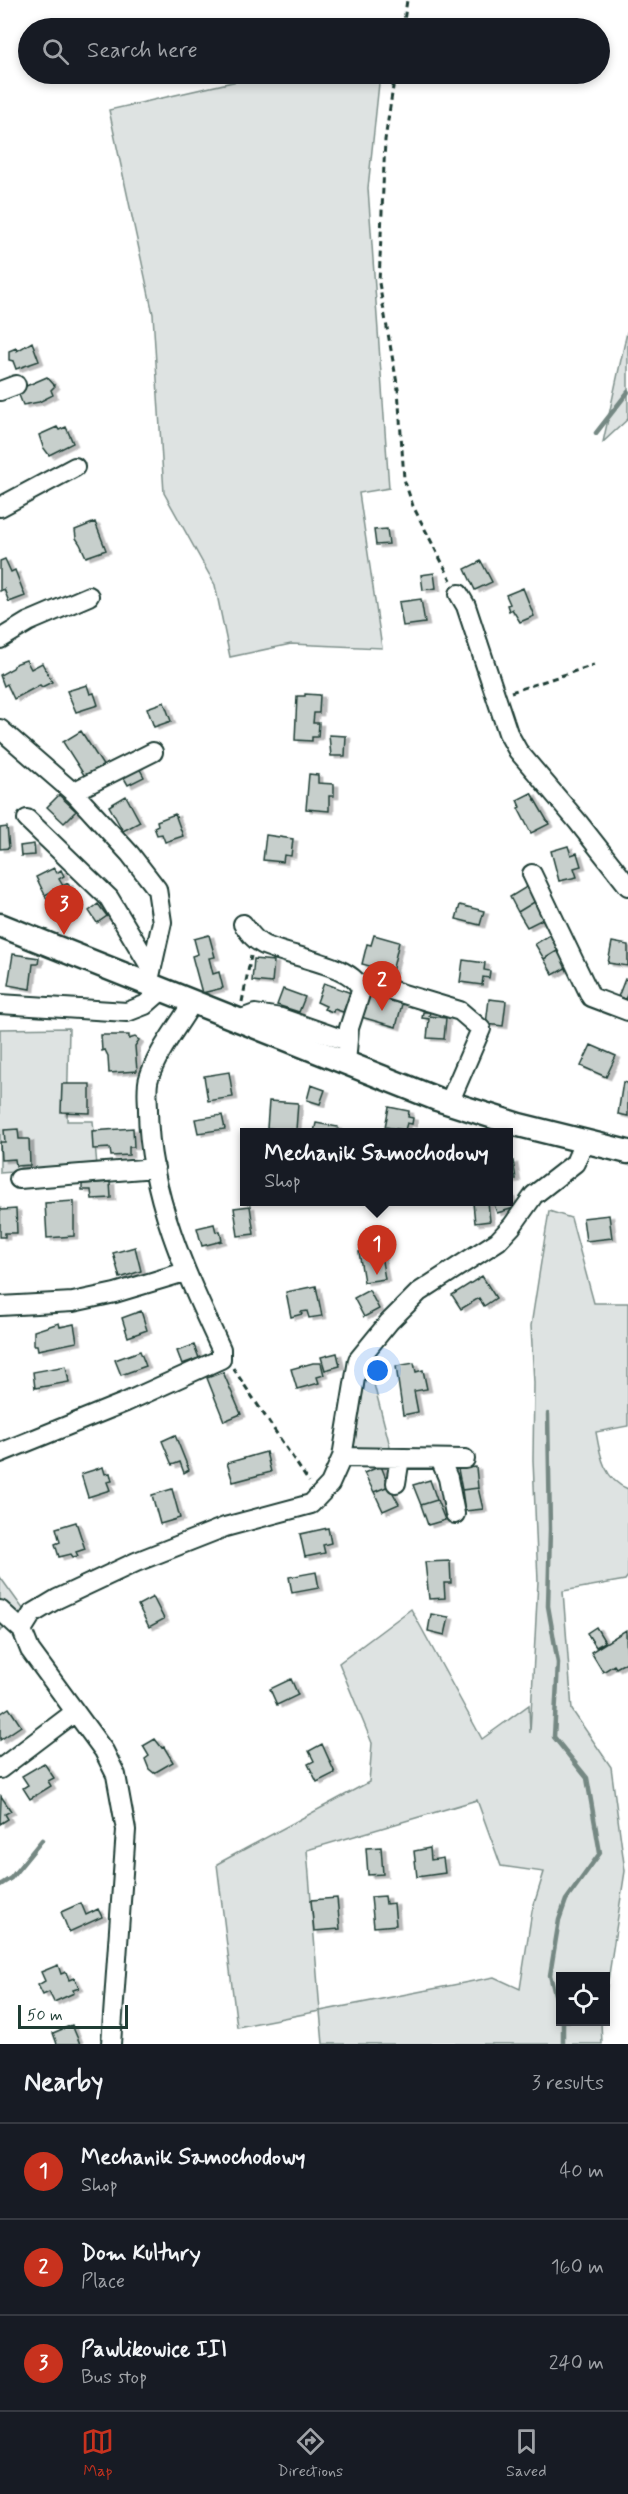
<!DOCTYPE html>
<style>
body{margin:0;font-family:Mynerve,sans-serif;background:#20242c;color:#f1f3f6}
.controls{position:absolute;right:18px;bottom:18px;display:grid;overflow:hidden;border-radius:0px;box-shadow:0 3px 9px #0003}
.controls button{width:54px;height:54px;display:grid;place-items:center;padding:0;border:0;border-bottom:2px solid #363941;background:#171b24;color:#f1f3f6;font:30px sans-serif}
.scale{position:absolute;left:18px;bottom:15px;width:110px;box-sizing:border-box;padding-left:6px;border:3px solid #1f3d34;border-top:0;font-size:16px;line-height:21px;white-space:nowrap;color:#1f3d34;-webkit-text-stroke:4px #fff;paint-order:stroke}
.you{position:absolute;left:378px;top:1371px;width:21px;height:21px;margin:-15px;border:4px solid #fff;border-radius:50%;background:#1a73e8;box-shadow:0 0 0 9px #1a73e833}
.badge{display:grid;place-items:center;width:39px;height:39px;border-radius:50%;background:#c8321e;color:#fff;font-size:20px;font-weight:700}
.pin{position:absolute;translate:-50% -50px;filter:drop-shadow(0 2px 3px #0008)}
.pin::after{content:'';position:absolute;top:32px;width:21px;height:18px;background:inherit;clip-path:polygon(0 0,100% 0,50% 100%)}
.popup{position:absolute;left:240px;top:1128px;width:273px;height:78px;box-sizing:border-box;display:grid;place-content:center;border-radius:0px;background:#171b24;filter:drop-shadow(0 2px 4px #0005);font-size:20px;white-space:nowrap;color:#9ea1a6}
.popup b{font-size:22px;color:#f1f3f6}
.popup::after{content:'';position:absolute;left:50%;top:100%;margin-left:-12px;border:12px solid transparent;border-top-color:#171b24}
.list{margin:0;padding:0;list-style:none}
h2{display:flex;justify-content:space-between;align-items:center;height:78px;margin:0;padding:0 24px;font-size:26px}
h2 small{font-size:20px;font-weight:400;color:#9ea1a6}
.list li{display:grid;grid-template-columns:39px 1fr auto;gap:18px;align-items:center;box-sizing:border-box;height:96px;padding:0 24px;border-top:2px solid #363941}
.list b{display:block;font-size:22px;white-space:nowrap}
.list p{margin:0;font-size:20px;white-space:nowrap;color:#9ea1a6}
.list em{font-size:20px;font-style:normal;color:#9ea1a6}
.icon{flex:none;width:33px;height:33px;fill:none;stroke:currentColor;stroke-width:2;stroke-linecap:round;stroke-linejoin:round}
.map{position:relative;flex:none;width:628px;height:2044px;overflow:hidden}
.search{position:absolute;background:#171b24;box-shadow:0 3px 9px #0003;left:18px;right:18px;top:18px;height:66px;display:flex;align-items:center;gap:15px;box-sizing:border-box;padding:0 21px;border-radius:33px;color:#9ea1a6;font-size:22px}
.sheet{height:366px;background:#171b24}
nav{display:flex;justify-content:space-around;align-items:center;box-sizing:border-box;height:84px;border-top:2px solid #363941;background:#171b24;font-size:16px;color:#9ea1a6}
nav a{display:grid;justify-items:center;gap:3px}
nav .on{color:#c8321e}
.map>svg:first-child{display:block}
.green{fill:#dee3e2;stroke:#7e908b;stroke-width:1.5;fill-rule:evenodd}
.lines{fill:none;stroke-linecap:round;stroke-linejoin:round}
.stream{stroke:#758883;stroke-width:4.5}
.building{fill:#c7cfcc;stroke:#1f3d34;stroke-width:1.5;filter:url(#shadow)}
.minor-casing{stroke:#1f3d34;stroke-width:22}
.major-casing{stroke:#1f3d34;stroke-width:27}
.path{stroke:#1f3d34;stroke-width:3;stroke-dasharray:6 4.5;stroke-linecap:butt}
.minor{stroke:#fff;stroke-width:18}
.major{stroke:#fff;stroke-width:22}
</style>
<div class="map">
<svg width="628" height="2044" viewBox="0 0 628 2044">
<defs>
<filter id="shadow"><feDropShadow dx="4.5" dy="2.5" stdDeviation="0" flood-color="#0004"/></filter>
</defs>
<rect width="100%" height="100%" fill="#fff"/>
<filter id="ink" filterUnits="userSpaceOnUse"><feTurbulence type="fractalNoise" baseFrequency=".0167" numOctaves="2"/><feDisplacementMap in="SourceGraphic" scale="12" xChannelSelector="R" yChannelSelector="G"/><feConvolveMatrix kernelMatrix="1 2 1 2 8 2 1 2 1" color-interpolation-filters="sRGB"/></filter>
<g filter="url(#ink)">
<path class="green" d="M268,74H380L368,188L389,488L359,493L382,648L291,644L230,657L215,585L164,493L153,314L109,110Z
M628,331V419L603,442L627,332Z
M69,1028L67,1121H93L97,1166L0,1173V1029Z
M549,1211L571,1218L594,1303H628V1426L596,1432C600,1455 604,1480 628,1489V1576L625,1580L563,1591L572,1710L611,1767L625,1871L606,1994V1976H560V2022H601L602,2044H323L320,2011L237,2027L217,1864L369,1782L372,1743L339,1663L411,1609L482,1739L529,1705L530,1733L538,1581L533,1460L534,1383L531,1326ZM477,1800L501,1866L544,1872L532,1911L520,1989L494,1977L320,2011L307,1850Z
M368,1361L391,1450L353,1451Z
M0,1577L26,1613L0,1630Z"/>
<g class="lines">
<path class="stream" d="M596,433L628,392
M548,1414L550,1529L548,1606L558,1663L554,1737L587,1778L600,1853L566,1900L559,1920L550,1975L560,2014
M0,1885L11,1878L42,1840
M563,2022V2044"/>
</g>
<path class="building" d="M32,342L39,361L16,369L13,361L9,360V351L16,348L17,351Z
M47,377L55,386L51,390L53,395L39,402L23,405L17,390Z
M57,427L59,430L66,427L73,443L49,455L43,447L39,435Z
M95,522L106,550L86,557L80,544L76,538L75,530Z
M387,529L389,544L376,545L374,530Z
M5,559L11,572L15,570L25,596L9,602L4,589L0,591V561Z
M481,561L492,582L475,590L465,569Z
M434,573L436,588L423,590L421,575Z
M523,588L534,616L520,622L512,609L509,611L507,605L510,604L506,595Z
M421,599L425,623L403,626L399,602Z
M26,660L31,669L42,663L52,682L42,687L40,685L14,699L7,684L4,686L0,675L13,668L15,664Z
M87,685L90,694L94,693L98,705L76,712L67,691Z
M305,694L320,695L319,713H314L313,723H319L318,737H312V741L295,740L297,696H305Z
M164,702L171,721L154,727L147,708Z
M81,731L104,767L86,778L63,742Z
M329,735L346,736L345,756H331Z
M137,764L144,777L128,785L121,773Z
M309,774L318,775V783L334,784V796H329V811L306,809Z
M531,793L549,824L531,833L518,808L520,807L517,800Z
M59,795L76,811L64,823L47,807Z
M126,796L140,822L123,831L109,806Z
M175,814L183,836L165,842L162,834L157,835L154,827L158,825L157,821Z
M7,827L9,848L0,849V828Z
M266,835L293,839L291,856L284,855L283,862L263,860Z
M34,844L35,855L21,856L20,846Z
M568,846L571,855L577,853L581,866L574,868L577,877L559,881L551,851Z
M54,868L57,873L61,870L64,876L59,879L63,886L45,895L36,877Z
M68,883L76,902L54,914L45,895Z
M528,886L536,901L518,912L510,897Z
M536,901L545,918L527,927L518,912Z
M98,904L107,916L97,923L89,911Z
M460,905L484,911L480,925L456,919Z
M553,933L562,948L544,959L535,944Z
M209,935L215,957L209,958L213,974L219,972L223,988L202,993L192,956L198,954L194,939Z
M374,935L399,942L392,972L362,964L367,944L371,945Z
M612,942L628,945V966L608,963Z
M562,948L571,965L553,975L544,959Z
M13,954L39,958L38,964H33L30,989L8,985Z
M254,959L274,961L272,983L252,981Z
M463,960L485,963L484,970L490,971L489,978L483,977L482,985L460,982Z
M625,979L628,980V993L625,999L618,997Z
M324,983L351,993L343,1012L334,1009L333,1012L324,1009L326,1006L317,1002Z
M283,989L305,997L299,1012L277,1005Z
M368,994L402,1004L396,1027L361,1017Z
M489,999L506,1001L503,1026L486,1024Z
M423,1012H430L429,1016L446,1018L444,1039L427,1038L429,1019L422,1018Z
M101,1035H129V1039L135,1037L139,1040L135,1046L137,1071L109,1073L108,1056L105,1050L102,1051Z
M591,1045L616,1056L606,1077L581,1066Z
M229,1072L233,1097L208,1101L204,1076Z
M623,1082L628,1083V1116L618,1114Z
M62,1084H90V1113L61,1112Z
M311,1085L325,1090L320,1104L307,1100Z
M269,1101L298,1103L296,1130L285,1129L284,1132H276V1129L267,1128Z
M389,1107L409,1111L408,1117L413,1118L412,1124L407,1123L405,1130L385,1127Z
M222,1115L225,1129L198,1133L195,1119Z
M316,1123L338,1127L337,1132H314Z
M133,1128L134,1147H129V1155L111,1156L110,1148L93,1149L92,1131Z
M18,1129L19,1139H29L30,1165L16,1166L15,1159L1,1160L0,1142H5L4,1130Z
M513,1161L516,1179L509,1180V1185V1162Z
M110,1182L111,1198L92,1199L91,1190H82V1184Z
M509,1192L514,1208L497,1213L493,1202H509Z
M74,1201V1236L47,1238L45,1203Z
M479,1202H488L490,1221L475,1223L473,1203Z
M250,1206L254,1234L238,1236L234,1208Z
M0,1207L2,1210L16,1209L17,1233H5V1237H0Z
M609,1215L612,1238L586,1241L583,1218Z
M214,1224L216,1232L220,1231L222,1241L202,1246L197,1228Z
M135,1247L141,1271L120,1278L113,1253Z
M380,1249L385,1279L364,1282L359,1252Z
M482,1276L496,1298L484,1306L479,1298L461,1309L452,1295Z
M316,1286L322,1316L309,1318L307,1311L301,1312L302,1314L291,1317L286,1292Z
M369,1290L379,1309L364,1317L354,1298Z
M141,1311L147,1330L128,1337L122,1318Z
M59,1323L60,1327L74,1324L77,1342L38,1350L37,1345H34V1331Z
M194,1345L199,1358L182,1364L177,1351Z
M140,1351L146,1366L121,1375L115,1360Z
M337,1353L340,1366L325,1370L321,1357Z
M313,1363H321L324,1375L317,1377L319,1383L297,1389L291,1369Z
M414,1363L416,1372L423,1370L427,1389L414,1391L418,1412L403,1415L396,1366Z
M66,1366L69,1382L35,1388L33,1372Z
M223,1372L241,1414L224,1421L207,1378Z
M175,1435L189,1470L184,1473L180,1462L172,1465L162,1441Z
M266,1452L271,1472L233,1482L227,1463Z
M381,1466L389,1486L374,1492L364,1473Z
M103,1467L105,1474L110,1473L112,1481L107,1482L110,1490L88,1497L81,1474Z
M476,1467L478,1488L462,1490L458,1469Z
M430,1480L437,1500L421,1505L413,1485Z
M389,1486L399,1504L383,1511L374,1492Z
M478,1488L483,1509L465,1511L462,1490Z
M172,1489L180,1518L160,1524L152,1495Z
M437,1500L445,1520L428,1525L421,1505Z
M76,1522L85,1549L76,1552L78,1556L73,1557L71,1554L59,1557L55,1544L60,1542L56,1528Z
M328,1528L331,1543L323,1545L325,1553L305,1557L300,1534Z
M450,1561L451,1583H444L445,1598L429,1599L425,1562Z
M316,1572L319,1588L292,1593L289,1577Z
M153,1597L164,1619L149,1627L138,1605Z
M431,1614L449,1617L445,1635L428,1631Z
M596,1627L605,1642L596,1647L587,1633Z
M626,1630L627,1662L616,1668L614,1665L603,1672L591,1652Z
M291,1679L298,1695L277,1705L270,1689Z
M9,1708L21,1726L0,1740V1714Z
M155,1739L162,1748L164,1747L173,1762L154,1773L149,1769L145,1759L149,1756L143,1746Z
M322,1744L335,1773L317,1782L308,1764L314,1761L309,1751Z
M44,1763L54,1778L48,1781L51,1786L30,1799L23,1788L28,1785L22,1776Z
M1,1796L11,1811L5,1814L8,1819L0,1824Z
M381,1847L383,1874L368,1875L366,1848Z
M430,1848L431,1860L443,1858L445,1873L417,1877L414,1851Z
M385,1896L386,1904L394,1903L396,1925L374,1927L371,1897Z
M337,1898L340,1929L314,1931L311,1900Z
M81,1903L86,1915L98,1909L102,1917L69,1932L61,1912Z
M58,1965L61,1974L66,1972L69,1980L74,1978L79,1988L73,1990L74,1993L54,2002L49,1992L43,1995L38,1985L45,1981L41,1972Z
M72,2025L80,2044H57L53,2033Z"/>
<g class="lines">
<g class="minor-casing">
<path id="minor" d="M0,391L16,385
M0,507L75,467
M459,594L466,606L508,733L518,751L578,822L628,886
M0,639L28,622L89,596
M0,729L75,794L130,854L157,889L162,922L148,985
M73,792L153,752
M27,819L109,898L151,968
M532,874L591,997L628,1011
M243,924C249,932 253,939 262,944C283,956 357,964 361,991L349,1028L346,1063
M377,986L460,1011L481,1029L449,1103
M0,1004L127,1012L145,1005L161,991
M236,1021L255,1014L281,1018L347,1041
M19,1179L155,1168
M0,1306L73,1302L115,1293L185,1272
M0,1453L126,1402L221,1359V1349C186,1274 149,1195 148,1110C148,1100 146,1087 149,1078C157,1052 178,1027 192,1003
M342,1457L465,1459
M440,1459L448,1478L455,1514
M396,1483L400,1458
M0,1610L22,1630
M0,1769L75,1712
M111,2044L126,1830L116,1775L104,1751L30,1650L22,1630L32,1614L57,1599L136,1562L225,1527L311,1504L330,1484L342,1457L358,1360L389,1322L419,1292L498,1241L512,1226L534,1195L575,1163L584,1142"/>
</g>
<g class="major-casing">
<path id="major" d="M0,925L437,1099L519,1125L628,1152"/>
</g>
<path class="path" d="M403,28L407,0
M395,74L385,140L379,283L398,389L404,479L413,506L451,580
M511,692L594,665
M242,1002L251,956
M233,1368L309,1482"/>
<use href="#minor" class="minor"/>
<use href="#major" class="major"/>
</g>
</g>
</svg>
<div class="controls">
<button><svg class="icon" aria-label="locate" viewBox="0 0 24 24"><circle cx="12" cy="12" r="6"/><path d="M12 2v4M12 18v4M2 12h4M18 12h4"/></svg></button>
</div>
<div class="scale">50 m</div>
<div class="you"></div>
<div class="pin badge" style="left:377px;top:1275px">1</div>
<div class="popup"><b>Mechanik Samochodowy</b>Shop</div>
<div class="pin badge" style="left:382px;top:1011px">2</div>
<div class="pin badge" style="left:64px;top:935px">3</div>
<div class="search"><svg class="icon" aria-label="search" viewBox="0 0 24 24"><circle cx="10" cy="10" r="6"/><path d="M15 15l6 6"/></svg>Search here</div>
</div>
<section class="sheet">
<h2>Nearby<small>3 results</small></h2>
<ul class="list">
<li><span class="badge">1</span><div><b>Mechanik Samochodowy</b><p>Shop</p></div><em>40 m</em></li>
<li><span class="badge">2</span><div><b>Dom Kultury</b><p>Place</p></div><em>160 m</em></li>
<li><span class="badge">3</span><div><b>Pawlikowice III</b><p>Bus stop</p></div><em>240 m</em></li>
</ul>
</section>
<nav>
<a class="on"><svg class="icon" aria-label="map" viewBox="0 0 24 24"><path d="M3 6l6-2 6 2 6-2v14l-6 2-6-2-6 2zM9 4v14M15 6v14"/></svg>Map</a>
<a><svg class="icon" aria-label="directions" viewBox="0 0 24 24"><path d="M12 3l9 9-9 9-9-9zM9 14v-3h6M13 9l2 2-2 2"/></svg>Directions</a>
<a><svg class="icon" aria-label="saved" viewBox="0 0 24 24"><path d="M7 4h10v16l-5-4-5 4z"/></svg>Saved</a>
</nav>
